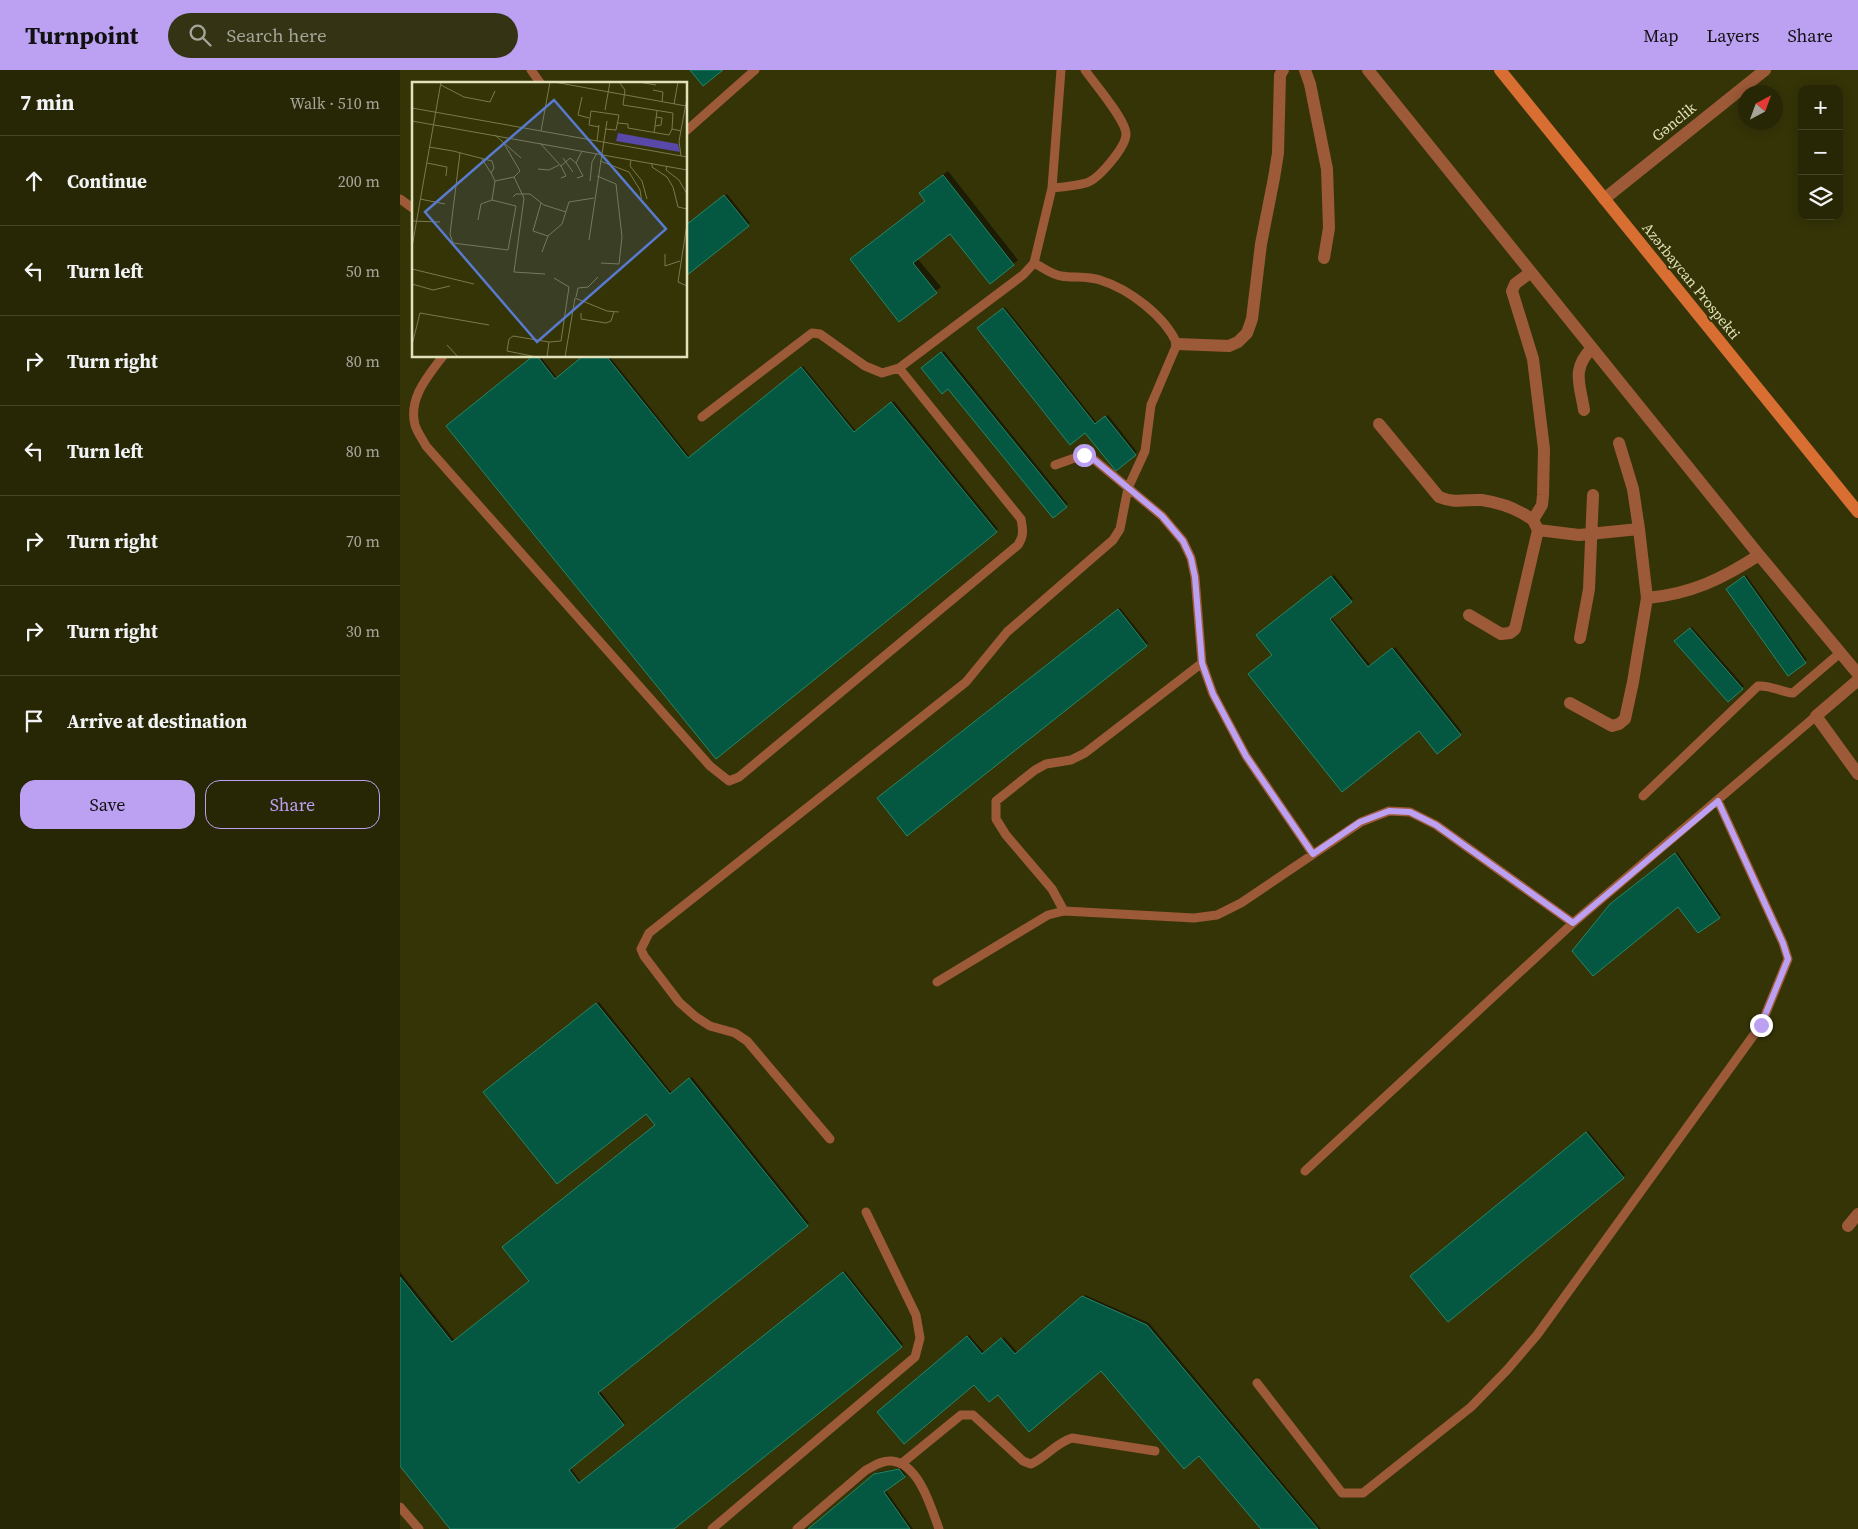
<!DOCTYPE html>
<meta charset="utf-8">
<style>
body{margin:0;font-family:"Source Serif 4",serif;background:#343313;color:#f1f3f6}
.controls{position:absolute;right:15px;top:15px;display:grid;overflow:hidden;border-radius:10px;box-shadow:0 2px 12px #0003}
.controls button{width:45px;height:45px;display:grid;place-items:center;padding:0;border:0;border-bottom:1px solid #444427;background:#282705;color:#f1f3f6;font:25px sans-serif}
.compass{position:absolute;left:1338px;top:15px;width:45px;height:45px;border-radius:50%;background:#282705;box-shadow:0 2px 12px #0003;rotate:41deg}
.stop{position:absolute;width:15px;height:15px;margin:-11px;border:4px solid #bca0f2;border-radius:50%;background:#fff}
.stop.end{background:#bca0f2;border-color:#fff;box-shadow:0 1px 5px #0008}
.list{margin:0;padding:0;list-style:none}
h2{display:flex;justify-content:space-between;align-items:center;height:65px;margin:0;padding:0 20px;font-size:21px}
h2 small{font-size:16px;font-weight:400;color:#a5a59a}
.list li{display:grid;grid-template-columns:32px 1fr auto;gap:15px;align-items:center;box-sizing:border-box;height:90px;padding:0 20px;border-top:1px solid #444427}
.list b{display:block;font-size:19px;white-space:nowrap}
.list em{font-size:16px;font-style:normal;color:#a5a59a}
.actions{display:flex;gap:10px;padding:15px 20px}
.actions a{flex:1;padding:11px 0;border:1px solid #bca0f2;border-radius:15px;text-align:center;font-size:18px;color:#bca0f2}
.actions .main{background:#bca0f2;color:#111}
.icon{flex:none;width:28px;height:28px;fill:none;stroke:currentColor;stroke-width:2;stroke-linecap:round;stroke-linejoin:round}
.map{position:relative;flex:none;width:1458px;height:1459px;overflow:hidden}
header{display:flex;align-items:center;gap:30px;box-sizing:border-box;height:70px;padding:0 25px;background:#bca0f2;color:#111}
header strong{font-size:24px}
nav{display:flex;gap:28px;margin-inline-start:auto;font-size:18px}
.search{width:350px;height:45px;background:#343313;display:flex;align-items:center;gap:12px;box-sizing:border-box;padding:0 18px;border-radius:28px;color:#a5a59a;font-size:19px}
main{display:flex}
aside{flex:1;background:#282705}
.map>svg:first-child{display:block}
.shadow{fill:#0007}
.building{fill:#045740;stroke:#258868}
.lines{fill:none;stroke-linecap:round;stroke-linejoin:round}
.lane{stroke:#9d5a38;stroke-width:9}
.street{stroke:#9d5a38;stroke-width:12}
.secondary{stroke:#d86e32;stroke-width:12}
.route{stroke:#bca0f2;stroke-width:6}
.labels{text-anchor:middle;stroke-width:4;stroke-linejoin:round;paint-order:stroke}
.street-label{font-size:15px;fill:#e1e1ba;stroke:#353407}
.inset-road{fill:none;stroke:#7a794f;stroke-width:1}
.view{fill:#587acf;fill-opacity:0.15;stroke:#587acf;stroke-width:2.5}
.inset-edge{fill:none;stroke:#e1e1ba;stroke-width:2.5}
</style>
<header>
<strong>Turnpoint</strong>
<div class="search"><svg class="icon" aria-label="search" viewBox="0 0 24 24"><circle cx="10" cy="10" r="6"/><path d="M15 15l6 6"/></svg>Search here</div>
<nav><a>Map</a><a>Layers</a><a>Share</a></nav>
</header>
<main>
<aside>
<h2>7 min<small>Walk · 510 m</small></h2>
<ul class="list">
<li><svg class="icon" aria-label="ahead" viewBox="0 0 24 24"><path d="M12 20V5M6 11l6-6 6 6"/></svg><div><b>Continue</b></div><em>200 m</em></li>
<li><svg class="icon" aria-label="left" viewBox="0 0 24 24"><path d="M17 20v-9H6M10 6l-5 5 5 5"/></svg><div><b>Turn left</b></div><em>50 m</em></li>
<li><svg class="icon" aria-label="right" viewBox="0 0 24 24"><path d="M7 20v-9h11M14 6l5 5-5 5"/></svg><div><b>Turn right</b></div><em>80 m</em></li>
<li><svg class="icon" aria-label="left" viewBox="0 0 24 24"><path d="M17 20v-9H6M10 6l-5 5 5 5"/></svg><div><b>Turn left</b></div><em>80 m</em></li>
<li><svg class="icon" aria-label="right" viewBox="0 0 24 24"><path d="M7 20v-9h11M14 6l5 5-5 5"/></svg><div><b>Turn right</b></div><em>70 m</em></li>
<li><svg class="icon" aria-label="right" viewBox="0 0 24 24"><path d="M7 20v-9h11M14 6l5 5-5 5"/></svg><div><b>Turn right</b></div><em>30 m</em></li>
<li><svg class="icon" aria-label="arrive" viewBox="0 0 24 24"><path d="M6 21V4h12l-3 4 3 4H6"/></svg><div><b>Arrive at destination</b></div></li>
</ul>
<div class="actions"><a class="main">Save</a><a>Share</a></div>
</aside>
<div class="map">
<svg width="1458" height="1459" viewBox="0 0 1458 1459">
<rect width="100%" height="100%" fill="#353407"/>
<path class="shadow" d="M548,101L618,190L613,194L551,162L517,188L541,217L500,250L526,130V119Z
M327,124L350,153L286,205V157Z
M605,237L697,353L708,345L737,382L716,400L686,361L580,256Z
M544,281L668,434L653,447L548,317L524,296Z
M134,286H140L157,308L184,286H209L290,387L403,296L456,361L494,331L598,459L316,687Z
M934,505L953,529L931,547L971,596L995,577L1062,662L1037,682L1019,659L874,585L860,563Z
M1346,505L1407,590L1388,604L1330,517Z
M720,538L748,573L507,764L481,727Z
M1292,557L1344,616L1328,630L1276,571Z
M1277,782L1321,845L1319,847L1278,835L1214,832Z
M199,932L272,1023L292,1007L409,1153L200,1321L225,1353L170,1397L181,1412L445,1201L503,1274L272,1459H52L0,1394V1202L55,1271L131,1211L257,1055L246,1042L87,1021Z
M1188,1061L1225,1105L1223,1107L1014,1205Z
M685,1225L749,1253L921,1459H863L800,1384L701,1299L598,1323L574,1313L479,1342L569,1265L585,1283L604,1267L618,1283Z
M501,1398L506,1405L485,1419L513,1459H409L478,1402Z"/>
<path class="building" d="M290,0H323L303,16Z
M543,105L614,195L590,214L550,164L513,193L537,223L499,252L450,189L525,131L519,123Z
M324,125L349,156L286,206V155Z
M603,238L695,354L705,346L736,385L716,401L685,363L670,375L577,258Z
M541,282L667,437L653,448L548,319L542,324L521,298Z
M133,286H137L155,309L183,286H206L288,388L401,297L454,362L491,332L597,462L316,689L46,356Z
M931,506L952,532L930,549L968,597L992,578L1061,665L1037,684L1019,661L942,722L848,604L872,585L856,565Z
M1344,506L1406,593L1388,606L1326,519Z
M718,539L747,576L507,766L477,728Z
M1290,558L1343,619L1328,632L1274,571Z
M1275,783L1320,848L1298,863L1278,837L1193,906L1172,881L1210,834Z
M196,933L270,1024L289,1008L408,1156L198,1323L224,1355L169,1400L179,1413L443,1202L502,1277L274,1459H50L0,1396V1207L52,1272L129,1211L102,1177L255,1055L246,1044L157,1114L83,1022Z
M1186,1062L1224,1108L1048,1252L1010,1206Z
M682,1226L747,1255L918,1459H861L799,1386L784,1399L701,1301L629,1362L598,1325L589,1332L574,1315L504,1374L477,1342L567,1266L582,1284L601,1268L615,1284Z
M499,1399L505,1407L484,1422L510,1459H408L474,1404Z"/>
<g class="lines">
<path class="lane" d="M131,0L141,14
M661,0L652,118C663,117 675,116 686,113C698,110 726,77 726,64C726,50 694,13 685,0
M286,61L355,0
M0,129L14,139
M43,286C28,306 8,328 15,355C17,362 23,370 26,376L310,696L329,711L339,707L618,475C624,466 623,460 621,449L499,298
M302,347L412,263L420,264L465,296L482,303L499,298L623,205L634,193L652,118
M655,395L683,385L691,387L762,446L783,471L791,488L795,507L802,593L813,624L846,686L913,784
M1243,726L1358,616C1371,615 1381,622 1393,623L1440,583
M664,841L652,819L606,765L596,749V731L635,700L646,694L671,690L685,683L802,593
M537,912L648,845L664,841L794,848L817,845L841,833L961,752L989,741L1010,742L1036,755L1173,853
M430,1069L347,971L335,963L310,956L296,947L279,932L244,886L241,879L249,863L566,612L607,562L713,470L720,459L728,418L745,381L751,335L777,274C765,246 729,219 700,210C687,206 674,208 661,206C652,205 642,197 634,193
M905,1101L1173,853L1416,646
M857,1313L942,1423H963L1071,1337L1107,1300L1137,1265L1361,955L1388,889L1383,873L1318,731
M501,1394L561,1345H573L623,1391L631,1394C646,1387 656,1373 672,1368L755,1381
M0,1437L19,1459
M312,1459L515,1287L520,1268L516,1245L466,1142
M397,1459L466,1400C474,1396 482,1390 492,1391C519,1394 531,1437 539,1459"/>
<path class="street" d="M905,0L910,14L927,99L929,158L924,188
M968,0L1359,485L1458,604
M1204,129L1365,0
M1131,202L1115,214L1112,221L1133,289L1144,379L1143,425L1142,435L1133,450L1138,460L1179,465L1239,459L1247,528C1291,524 1322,509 1359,485
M777,274L829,276L838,272L847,263L852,249L861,174L874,108L878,83L880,5L883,0
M1184,340C1180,314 1171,299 1192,278
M979,354L1039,427C1056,434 1066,429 1082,430C1101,433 1118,439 1133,450
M1219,373L1233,419L1239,459
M1069,545L1101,564L1110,563L1115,559L1138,460
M1180,568L1189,519L1193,425
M1458,610L1416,646L1458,704
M1170,633L1212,656L1219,654L1225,649L1233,612L1247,528
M1448,1156L1458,1144"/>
<path class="secondary" d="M1100,0L1458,442"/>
</g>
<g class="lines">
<path class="route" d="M684,385L691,387L762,446L783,471L791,488L795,507L802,593L813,624L846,686L913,784L960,752L989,741L1010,742L1036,755L1173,853L1318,731L1383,873L1388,889L1361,955"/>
</g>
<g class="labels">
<g class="street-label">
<text transform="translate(1274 52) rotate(-39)" y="5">Gənclik</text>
<text transform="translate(1291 211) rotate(51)" y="5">Azərbaycan Prospekti</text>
</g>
</g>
<g transform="translate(12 12)">
<rect width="275" height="275" fill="#353407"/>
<path d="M206,51L266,62L268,70L204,59Z" fill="#5848a7"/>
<path class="inset-road" d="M142,0L274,24M207,0L213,8L211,23L261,31L260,47M227,0L244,3M29,3L52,15L78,20L83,9M241,8L251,10L250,20M170,15L166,33L177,36M262,22L266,0M0,26L275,75M193,28L198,0M0,39L275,88M206,41L216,42V46L257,53L260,47L269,49M243,44L249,43L250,36L244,35M187,45L177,43L179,29L207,33L204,48L193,47M129,49L138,0M242,51L245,29M83,53L109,76M185,59L187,43M91,60L108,89L102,95M128,61L149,84L158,76L164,81L170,69M17,65L41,69L80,79L82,86L79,91L70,77M48,71L38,152L41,161L96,168L104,124L80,118M269,74L267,59L275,16M151,76L161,90M219,78L218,84L230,99L235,117M188,79L217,90L228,108L230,121M15,81L35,85L34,94M164,81L171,94L165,96M240,81V85L255,95L261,105L266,125L275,127M149,84L154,94L149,96M255,84L254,88L267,98L275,112M126,87L137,88L147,83M185,94L204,102L210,155L207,182L189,181M83,99L102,95L112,116L102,190L133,192M178,99L180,80L185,71M101,115L104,112H118L132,123L154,130M8,117L33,122M129,121L121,149L136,154M66,138L69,122L80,118L83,99L79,91M0,139L28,140M275,142L266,200L275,204M177,158L195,39M0,165L29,0M130,170L136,154L150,142L157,120L182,116M253,172V184L268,179M0,187L62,202M0,202L21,208L38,204M164,215L166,206L176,205L186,195M169,231V237L194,241L199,239L202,230M0,263L8,231L77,243M35,263L46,275M125,275L95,269L97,257L101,254L137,260M135,275L137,260L149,259L157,205L142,196M153,275L163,216L195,229L207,230"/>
<path class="view" d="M142,18L254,147L125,260L13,130Z"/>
<rect width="275" height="275" class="inset-edge"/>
</g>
</svg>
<div class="controls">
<button>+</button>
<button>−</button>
<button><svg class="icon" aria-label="layers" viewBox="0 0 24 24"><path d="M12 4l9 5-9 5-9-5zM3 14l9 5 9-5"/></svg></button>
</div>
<svg class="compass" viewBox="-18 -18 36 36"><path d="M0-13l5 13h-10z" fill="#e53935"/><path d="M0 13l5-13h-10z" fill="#a5a59a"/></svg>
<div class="stop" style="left:684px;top:385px"></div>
<div class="stop end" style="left:1361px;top:955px"></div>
</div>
</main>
